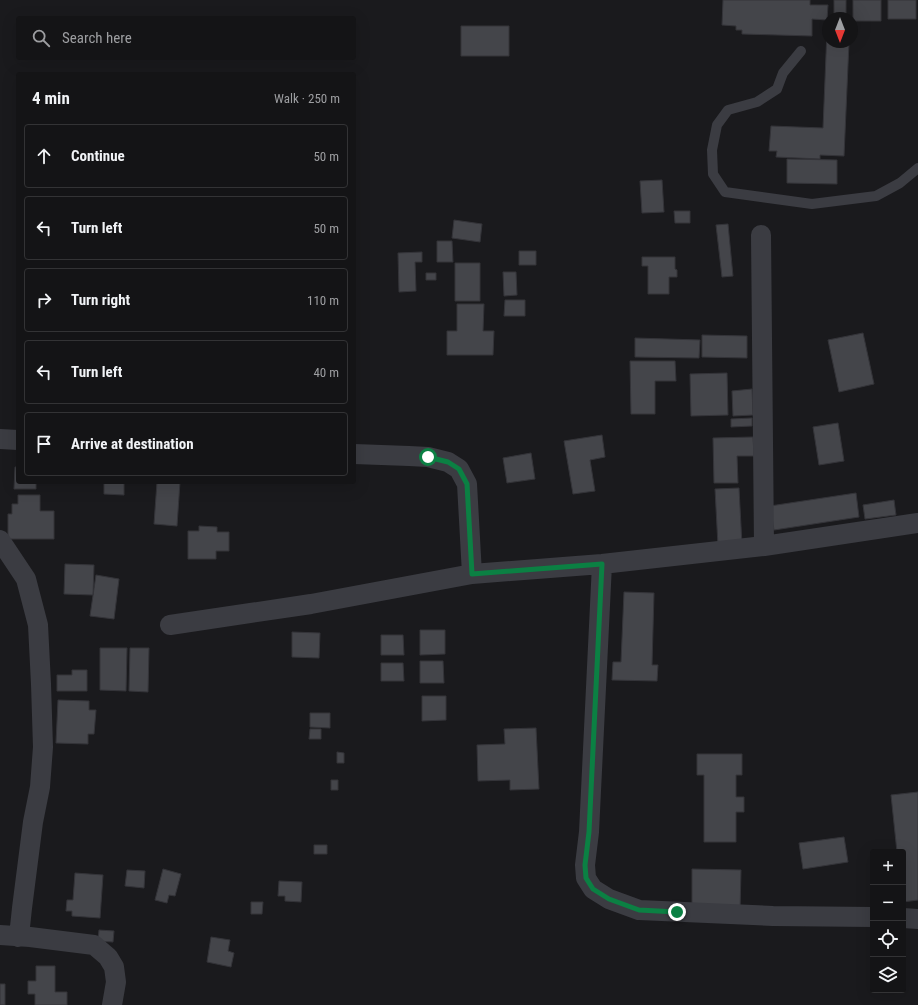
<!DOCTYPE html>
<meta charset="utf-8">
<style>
body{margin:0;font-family:"Roboto Condensed",sans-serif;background:#212123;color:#f1f3f6}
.controls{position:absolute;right:12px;bottom:12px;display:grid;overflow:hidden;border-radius:4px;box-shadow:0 4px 16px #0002}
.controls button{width:36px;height:36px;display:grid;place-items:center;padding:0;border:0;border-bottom:1px solid #333335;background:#141416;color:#f1f3f6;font:20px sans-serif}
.compass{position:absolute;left:822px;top:12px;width:36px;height:36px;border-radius:50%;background:#141416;box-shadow:0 4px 16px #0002;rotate:180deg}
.stop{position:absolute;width:12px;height:12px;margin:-9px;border:3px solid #0b8043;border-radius:50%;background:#fff}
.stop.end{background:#0b8043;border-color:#fff;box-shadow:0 1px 4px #0008}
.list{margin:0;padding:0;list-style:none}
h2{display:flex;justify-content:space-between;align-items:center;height:52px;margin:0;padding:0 16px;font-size:17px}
h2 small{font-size:13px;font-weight:400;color:#9d9ea1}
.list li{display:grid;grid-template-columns:26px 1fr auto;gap:12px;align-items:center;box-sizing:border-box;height:64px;margin:0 8px 8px;padding:0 8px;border:1px solid #333335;border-radius:4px}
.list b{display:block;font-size:15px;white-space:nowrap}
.list em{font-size:13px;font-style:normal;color:#9d9ea1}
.icon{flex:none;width:22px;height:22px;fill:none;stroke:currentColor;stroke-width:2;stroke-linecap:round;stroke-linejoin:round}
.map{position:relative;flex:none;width:918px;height:1005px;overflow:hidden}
.search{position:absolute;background:#141416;box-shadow:0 4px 16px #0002;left:16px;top:16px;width:340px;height:44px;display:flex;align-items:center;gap:10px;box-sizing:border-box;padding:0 14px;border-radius:4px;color:#9d9ea1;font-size:15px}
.panel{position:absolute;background:#141416;box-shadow:0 4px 16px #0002;left:16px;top:72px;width:340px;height:412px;border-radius:4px}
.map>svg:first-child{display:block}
.building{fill:#44454a;stroke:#343439}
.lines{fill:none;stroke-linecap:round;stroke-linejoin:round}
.lane{stroke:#3b3c42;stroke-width:10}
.street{stroke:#3b3c42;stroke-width:20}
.route{stroke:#0b8043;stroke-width:5}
</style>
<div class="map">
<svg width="918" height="1005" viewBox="0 0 918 1005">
<rect width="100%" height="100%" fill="#1a1a1d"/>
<path class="building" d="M723,0H810V5H828L827,20L812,19V36L742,34V30H736V26L722,25Z
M834,0H846V18H834Z
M853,0H881V21H853Z
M888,0H916V19H888Z
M461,26H509V56H461Z
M827,31H828V42H849L844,156L820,155V159L776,157L777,151H769L771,126L823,128Z
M787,159L837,160V184L787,183Z
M662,180L664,212L642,213L640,181Z
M674,211H690V223H675Z
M454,220L482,224L480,242L452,238Z
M728,224L733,276L722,277L716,225Z
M437,241H452L453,262H437Z
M519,251H536V265H519Z
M422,252V262H415L416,291L399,292L398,253Z
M642,257H675V269L677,270V277H669V294H648V266H642Z
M455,263H480V301H455Z
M503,272H516L517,295L504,296Z
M426,273H436V280H426Z
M505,300H525V316H504Z
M457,304H484L483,331H494L493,355H447V331H457Z
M863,333L874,384L839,392L828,340Z
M702,335L747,336V358L702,357Z
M635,338L700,340L699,358L635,357Z
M630,361H675L676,381H655V414H631Z
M727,373L728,415L691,416L690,374Z
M752,389L753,415L733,416L732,391Z
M752,418V426L731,427V419Z
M838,423L844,461L819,465L813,427Z
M602,435L605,457L590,460L595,491L573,494L564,441Z
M753,437L754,456H737L738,483H714L713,438Z
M531,453L535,479L507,483L503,458Z
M15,467H18V482H36V489H14Z
M104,482H124V495L104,494Z
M157,482H180L177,526L154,524Z
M739,488L742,545L718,546L715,489Z
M856,493L859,517L774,530L770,506Z
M18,495H40V511H54V539H8V514H12V504H18Z
M894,500L896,515L865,519L863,505Z
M199,526L217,527V532H229V551H216V559H188V531H199Z
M65,564L94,565L93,595L64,594Z
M96,575L119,579L114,619L90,616Z
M624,592L654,593L652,665H658L657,681L612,680L613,662H621Z
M420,630H445V654L420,655Z
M292,632L320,633L319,658L292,657Z
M381,635H403L404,655H381Z
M100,648H127L126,691L100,690Z
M130,648H149L148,692L129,691Z
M420,661H443L444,683H420Z
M381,663H403L404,681H381Z
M72,670H87V691H57V675H72Z
M422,696H446V720L422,721Z
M58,700L89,701V710H96L94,734H88V744L56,743Z
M310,713H330V728L310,727Z
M536,728L539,789L510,790V780L478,781L477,745L505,744L504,729Z
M310,729H321V739H309Z
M337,752L344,753V763H337Z
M697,754H742V775H736V797H744V812H736V842H704V775H697Z
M331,780H338V790H331Z
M918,792V900L903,902V852H897L891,795Z
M844,837L848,862L803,869L799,843Z
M314,845H327V854H314Z
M163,869L181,874L175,896L169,895L167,903L155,900Z
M692,869L741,870L740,911H692Z
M127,870L145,871L144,888L125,886Z
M75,873L103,875L100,918L72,916V911H66L67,900H73Z
M279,881L302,882L301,902L285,901V896H278Z
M251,902H263L262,914H251Z
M99,930L114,931L113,942L98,941Z
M211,937L230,940L228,951L234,953L231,967L207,962Z
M36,966H55V992H67V1005H35V994H28V981H36Z
M0,984H5V1005H0Z"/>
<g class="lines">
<path class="lane" d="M801,51L783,73L777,89L757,102L728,110L717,125L712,150L713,174L725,192L812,204L876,196L900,183L918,168"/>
<path class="street" d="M761,235L764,546
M0,439L18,440
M354,454L409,456L428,457L448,462L459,469L467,484L472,574
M0,540L26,579L38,625L41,684L43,747L40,787L33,822L22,908L20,927L18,937
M602,564L589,832L585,865L586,878L593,889L609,899L639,910L773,916L873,917
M170,625L311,604L472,574L602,564L764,546L918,523
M903,918L918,919
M0,935L30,937L94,945L108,957L114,967L116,982L112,1005"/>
</g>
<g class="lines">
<path class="route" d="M428,457L448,462L459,469L467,484L472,574L602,564L589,832L585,865L586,878L593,889L609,899L639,910L677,912"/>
</g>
</svg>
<div class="controls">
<button>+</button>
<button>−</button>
<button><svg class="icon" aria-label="locate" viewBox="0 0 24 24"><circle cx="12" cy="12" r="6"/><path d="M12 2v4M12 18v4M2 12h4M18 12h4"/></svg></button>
<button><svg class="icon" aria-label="layers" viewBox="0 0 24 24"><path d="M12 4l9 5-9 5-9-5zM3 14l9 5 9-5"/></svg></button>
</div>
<svg class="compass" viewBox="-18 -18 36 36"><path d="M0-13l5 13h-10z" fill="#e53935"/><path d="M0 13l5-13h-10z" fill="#9d9ea1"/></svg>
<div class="stop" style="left:428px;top:457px"></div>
<div class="stop end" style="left:677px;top:912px"></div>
<div class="search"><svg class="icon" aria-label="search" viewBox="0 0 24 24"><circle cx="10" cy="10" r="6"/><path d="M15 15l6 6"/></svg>Search here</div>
<section class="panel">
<h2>4 min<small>Walk · 250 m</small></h2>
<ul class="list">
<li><svg class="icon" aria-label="ahead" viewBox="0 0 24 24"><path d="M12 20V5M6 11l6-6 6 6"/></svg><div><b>Continue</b></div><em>50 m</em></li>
<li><svg class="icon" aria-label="left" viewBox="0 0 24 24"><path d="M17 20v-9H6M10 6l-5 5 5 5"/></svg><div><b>Turn left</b></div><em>50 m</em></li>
<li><svg class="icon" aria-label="right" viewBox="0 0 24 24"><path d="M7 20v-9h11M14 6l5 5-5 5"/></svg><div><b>Turn right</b></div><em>110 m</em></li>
<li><svg class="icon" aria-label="left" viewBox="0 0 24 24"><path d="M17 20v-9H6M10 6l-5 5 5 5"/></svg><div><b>Turn left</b></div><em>40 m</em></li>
<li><svg class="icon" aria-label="arrive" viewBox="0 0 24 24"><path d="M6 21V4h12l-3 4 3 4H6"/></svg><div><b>Arrive at destination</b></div></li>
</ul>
</section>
</div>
